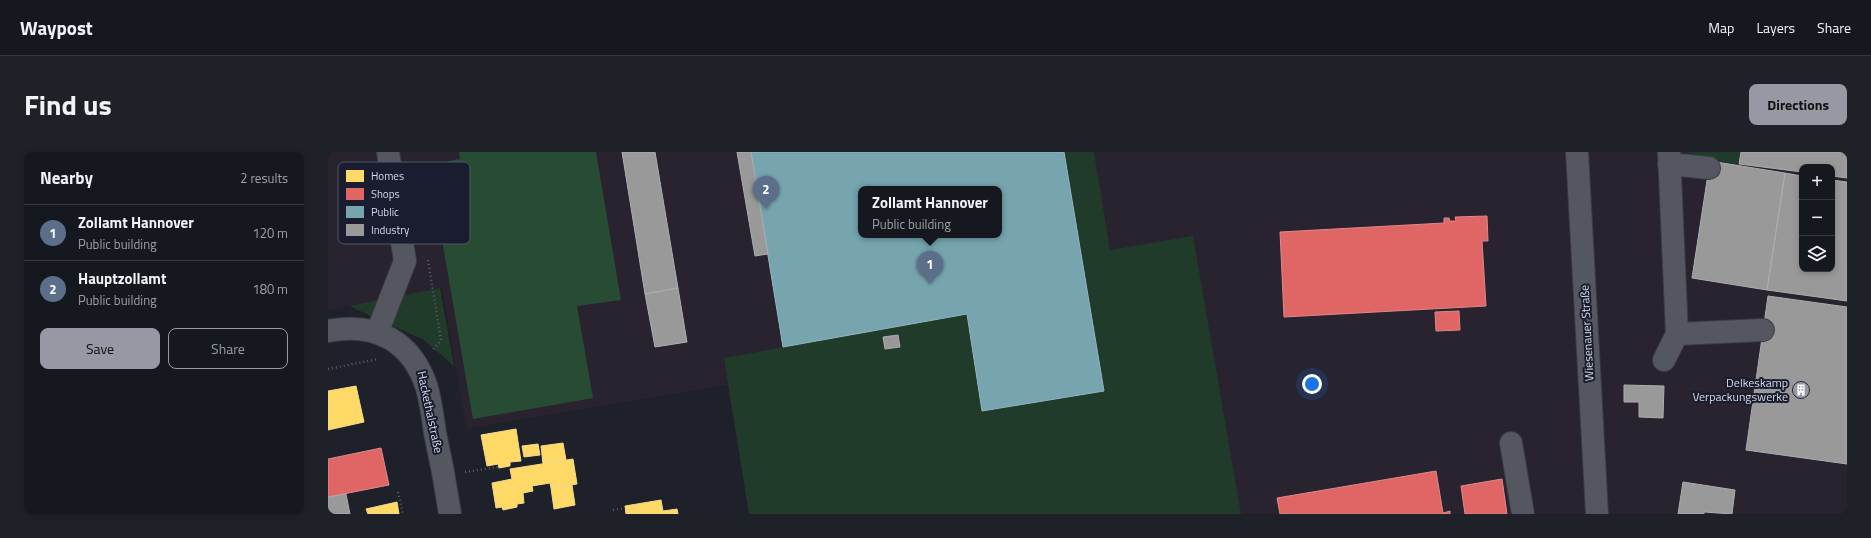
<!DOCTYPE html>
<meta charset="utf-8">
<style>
body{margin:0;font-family:"Titillium Web",sans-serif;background:#1f2129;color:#f1f3f6}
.controls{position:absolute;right:12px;top:12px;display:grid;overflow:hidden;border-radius:8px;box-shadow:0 2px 6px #0003}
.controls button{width:36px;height:36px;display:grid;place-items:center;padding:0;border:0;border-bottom:1px solid #35373e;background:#161820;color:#f1f3f6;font:20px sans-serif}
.you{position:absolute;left:984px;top:232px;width:14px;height:14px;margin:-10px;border:3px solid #fff;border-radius:50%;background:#1a73e8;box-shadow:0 0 0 6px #1a73e833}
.badge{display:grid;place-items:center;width:26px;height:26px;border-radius:50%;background:#9699a4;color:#fff;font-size:13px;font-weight:700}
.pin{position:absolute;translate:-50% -33px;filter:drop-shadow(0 1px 2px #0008)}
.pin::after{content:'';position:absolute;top:21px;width:14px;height:12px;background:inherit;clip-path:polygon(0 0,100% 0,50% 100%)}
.popup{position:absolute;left:530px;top:34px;width:144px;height:52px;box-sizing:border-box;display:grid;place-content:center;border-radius:8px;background:#161820;filter:drop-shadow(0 1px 3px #0005);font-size:13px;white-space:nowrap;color:#9ea0a5}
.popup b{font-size:15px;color:#f1f3f6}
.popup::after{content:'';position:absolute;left:50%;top:100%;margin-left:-8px;border:8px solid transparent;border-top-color:#161820}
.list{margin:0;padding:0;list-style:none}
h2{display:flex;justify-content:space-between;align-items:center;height:52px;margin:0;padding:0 16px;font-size:17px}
h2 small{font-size:13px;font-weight:400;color:#9ea0a5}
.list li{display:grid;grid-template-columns:26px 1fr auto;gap:12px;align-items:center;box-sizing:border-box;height:56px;padding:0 16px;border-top:1px solid #35373e}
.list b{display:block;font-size:15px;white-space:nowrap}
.list p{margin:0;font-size:13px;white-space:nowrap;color:#9ea0a5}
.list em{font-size:13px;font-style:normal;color:#9ea0a5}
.actions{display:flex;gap:8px;padding:12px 16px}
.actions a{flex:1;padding:9px 0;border:1px solid #9699a4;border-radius:8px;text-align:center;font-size:14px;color:#9699a4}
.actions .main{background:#9699a4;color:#111}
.icon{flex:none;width:22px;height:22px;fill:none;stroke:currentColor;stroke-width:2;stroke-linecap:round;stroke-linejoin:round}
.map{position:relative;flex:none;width:1519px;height:362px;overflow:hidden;border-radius:8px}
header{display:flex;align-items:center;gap:24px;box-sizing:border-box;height:56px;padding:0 20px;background:#161820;border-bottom:1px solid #35373e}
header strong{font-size:19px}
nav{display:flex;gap:22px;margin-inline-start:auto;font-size:14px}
.intro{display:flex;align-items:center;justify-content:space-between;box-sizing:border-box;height:96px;padding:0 24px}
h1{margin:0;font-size:28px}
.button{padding:10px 18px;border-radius:8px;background:#9699a4;color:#111;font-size:14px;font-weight:700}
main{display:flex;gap:24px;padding:0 24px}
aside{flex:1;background:#161820;border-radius:8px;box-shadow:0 2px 6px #0003}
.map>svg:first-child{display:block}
.industrial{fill:#29222f;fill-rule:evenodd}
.green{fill:#203b29}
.forest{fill:#274b33}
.homes{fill:#ffd966;stroke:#f3d98c}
.shops{fill:#e06666;stroke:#dd898c}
.public{fill:#76a5af;stroke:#93b5c0;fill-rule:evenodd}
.industry{fill:#999;stroke:#acacb0}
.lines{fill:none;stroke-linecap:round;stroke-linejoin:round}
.minor-casing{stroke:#3b3c44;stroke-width:24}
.path{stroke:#5a5c64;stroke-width:2.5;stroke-dasharray:1 3;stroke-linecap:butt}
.minor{stroke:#555760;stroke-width:22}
.labels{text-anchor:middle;stroke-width:4;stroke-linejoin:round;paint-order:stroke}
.street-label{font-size:12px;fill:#d7dae6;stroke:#191d2f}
.poi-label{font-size:12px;fill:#d7dae6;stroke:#191d2f;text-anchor:end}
.key{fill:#191d2f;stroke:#525666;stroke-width:1}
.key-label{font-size:11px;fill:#d7dae6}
</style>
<header>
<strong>Waypost</strong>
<nav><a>Map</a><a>Layers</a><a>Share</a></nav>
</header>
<div class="intro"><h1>Find us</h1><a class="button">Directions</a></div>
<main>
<aside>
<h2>Nearby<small>2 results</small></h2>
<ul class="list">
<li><span class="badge" style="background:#5c6f8a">1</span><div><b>Zollamt Hannover</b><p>Public building</p></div><em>120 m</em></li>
<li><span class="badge" style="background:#5c6f8a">2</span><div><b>Hauptzollamt</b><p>Public building</p></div><em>180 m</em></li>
</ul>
<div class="actions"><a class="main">Save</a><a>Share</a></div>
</aside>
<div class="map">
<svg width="1519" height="362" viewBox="0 0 1519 362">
<rect width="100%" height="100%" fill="#1e202a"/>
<path class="industrial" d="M0,0H1519V362H421L399,233L138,277L114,136L0,158ZM1474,15H1504V117H1474ZM533,37H671V83H533Z"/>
<path class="green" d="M736,0H766L782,98L865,84L913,362H421L396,206L639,162L654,259L775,239Z
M1359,0H1413L1411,12L1382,9Z
M112,136L126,214L96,188L21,154Z"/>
<path class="forest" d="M131,0H268L293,148L249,154L265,246L145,267L101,13L132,7Z"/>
<path class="homes" d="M28,234L36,270L0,278V239Z
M188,277L193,309L182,310V314L171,316L170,312L159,314L153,283Z
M235,291L238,308L215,312L213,294Z
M210,292L212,303L196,305L194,294Z
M245,307L249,332L223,336L222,331L204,334L205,339L195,341L196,351L189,352V355L175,358L174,355L168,356L164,331L184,327L182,317Z
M244,333L247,353L226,357L223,336Z
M333,348L335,359L349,357L350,362H298L297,354Z
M69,350L71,362H40L38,357Z"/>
<path class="shops" d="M1159,64L1160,89H1154L1158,154L956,165L952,80L1116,71V66H1121L1122,69H1128L1127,65Z
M1131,159L1132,178L1108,179L1107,160Z
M53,296L61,333L0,345V307Z
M1108,319L1115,361L1122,359V362H952L949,346Z
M1174,327L1179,362H1137L1133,334Z"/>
<path class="public" d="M423,0H736L776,239L654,259L639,162L455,195ZM533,37H671V83H533Z"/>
<path class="industry" d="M294,0H327L350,136L317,142Z
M409,0H423L440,102L427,104Z
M1413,0H1519V26L1504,24V15H1474V20L1411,12Z
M1382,9L1457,21L1439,138L1364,126Z
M1457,21L1474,24V117H1504V28L1519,30V149L1439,138Z
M350,136L359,190L327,195L317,142Z
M1440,144L1519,155V312L1418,298Z
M570,183L572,195L557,197L555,185Z
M1296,233L1336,234L1335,266L1311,265V250H1296Z
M1355,330L1407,338L1404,362L1376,360V362H1350Z
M18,342L22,362H0V345Z"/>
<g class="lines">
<g class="minor-casing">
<path id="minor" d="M1249,0L1269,362
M1341,12L1381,16
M0,179C48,170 84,189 99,236C103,251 105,267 107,281C113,308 118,335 122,362
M49,181L77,109L60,0
M1349,182L1435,178
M1336,208L1349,182L1341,0
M1183,291L1195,362"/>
</g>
<path class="path" d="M100,108L113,188L104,199
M0,217L50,207
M137,320L171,315
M70,340L75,362
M285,358L297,356"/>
<use href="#minor" class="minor"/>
</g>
<defs>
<g id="building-disc" transform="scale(0.9)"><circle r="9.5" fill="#9699a4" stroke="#191d2f"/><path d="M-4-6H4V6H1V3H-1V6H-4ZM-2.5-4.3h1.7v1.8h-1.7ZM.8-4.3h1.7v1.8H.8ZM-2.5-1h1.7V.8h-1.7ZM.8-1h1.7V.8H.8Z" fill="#fff"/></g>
</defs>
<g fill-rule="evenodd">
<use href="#building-disc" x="1473" y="238"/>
</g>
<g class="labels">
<g class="street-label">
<text transform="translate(1259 181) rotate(-93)" y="4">Wiesenauer Straße</text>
<text transform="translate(102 260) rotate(78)" y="4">Hackethalstraße</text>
</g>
<g class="poi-label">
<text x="1460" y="235">Delkeskamp<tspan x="1460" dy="14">Verpackungswerke</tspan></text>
</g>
</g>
<rect x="10" y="10" width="132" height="82" rx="6" class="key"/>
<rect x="18" y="18" width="18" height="12" fill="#ffd966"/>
<rect x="18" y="36" width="18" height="12" fill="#e06666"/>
<rect x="18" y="54" width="18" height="12" fill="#76a5af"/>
<rect x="18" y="72" width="18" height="12" fill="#999"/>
<g class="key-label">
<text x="43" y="28">Homes</text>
<text x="43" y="46">Shops</text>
<text x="43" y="64">Public</text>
<text x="43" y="82">Industry</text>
</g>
</svg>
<div class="controls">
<button>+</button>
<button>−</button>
<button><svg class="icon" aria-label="layers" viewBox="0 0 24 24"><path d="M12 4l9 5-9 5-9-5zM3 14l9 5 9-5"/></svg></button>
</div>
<div class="you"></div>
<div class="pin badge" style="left:602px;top:132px;background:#5c6f8a">1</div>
<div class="popup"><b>Zollamt Hannover</b>Public building</div>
<div class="pin badge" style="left:438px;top:57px;background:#5c6f8a">2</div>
</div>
</main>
